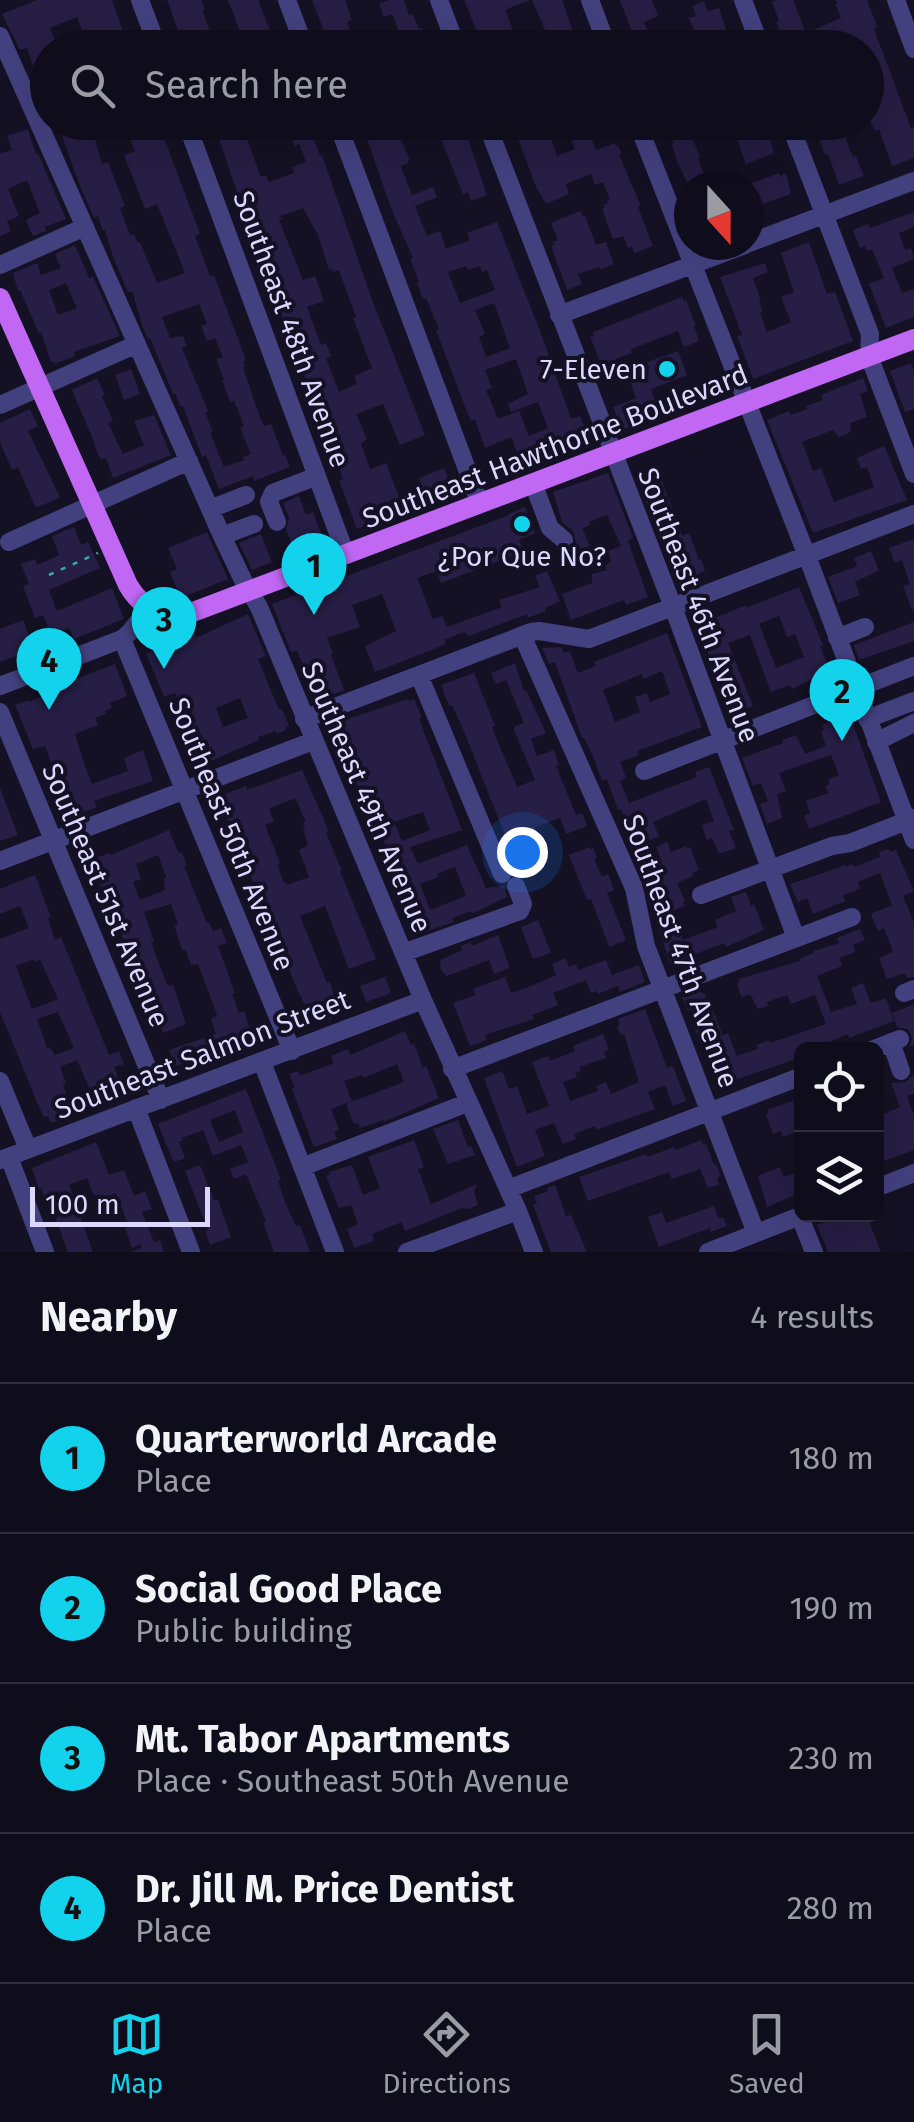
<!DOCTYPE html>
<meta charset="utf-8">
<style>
body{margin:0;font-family:"Fira Sans",sans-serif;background:#181624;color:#f1f3f6}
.controls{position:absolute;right:30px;bottom:30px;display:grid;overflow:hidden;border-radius:15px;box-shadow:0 10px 40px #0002}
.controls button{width:90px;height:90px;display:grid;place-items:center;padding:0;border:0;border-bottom:2px solid #2f2d3a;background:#0f0d1b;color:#f1f3f6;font:50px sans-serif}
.compass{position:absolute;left:674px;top:170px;width:90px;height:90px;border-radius:50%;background:#0f0d1b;box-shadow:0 10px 40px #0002;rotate:159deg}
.scale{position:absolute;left:30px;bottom:25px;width:180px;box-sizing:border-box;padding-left:10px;border:5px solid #dcd7fc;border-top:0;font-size:28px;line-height:35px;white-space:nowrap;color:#dcd7fc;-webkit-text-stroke:8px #141124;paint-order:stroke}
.you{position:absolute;left:522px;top:852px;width:35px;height:35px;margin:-25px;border:8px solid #fff;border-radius:50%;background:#1a73e8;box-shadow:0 0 0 15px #1a73e833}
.badge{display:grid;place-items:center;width:65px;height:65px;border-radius:50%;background:#13d3ec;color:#111;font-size:32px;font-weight:700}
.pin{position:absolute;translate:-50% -82px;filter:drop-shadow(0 2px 5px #0008)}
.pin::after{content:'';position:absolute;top:52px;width:35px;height:30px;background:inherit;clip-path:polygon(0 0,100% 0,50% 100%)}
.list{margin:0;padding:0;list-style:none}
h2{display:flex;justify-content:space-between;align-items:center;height:130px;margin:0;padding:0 40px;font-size:42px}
h2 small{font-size:32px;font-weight:400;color:#9b9ca3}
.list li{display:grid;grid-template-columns:65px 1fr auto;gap:30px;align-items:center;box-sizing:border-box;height:150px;padding:0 40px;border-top:2px solid #2f2d3a}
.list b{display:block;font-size:38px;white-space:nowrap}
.list p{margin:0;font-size:32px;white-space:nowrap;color:#9b9ca3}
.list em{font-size:32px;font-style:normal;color:#9b9ca3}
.icon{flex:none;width:55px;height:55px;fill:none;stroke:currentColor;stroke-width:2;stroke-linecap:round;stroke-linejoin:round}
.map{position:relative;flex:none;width:914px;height:1252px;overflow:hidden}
.search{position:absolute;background:#0f0d1b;box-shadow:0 10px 40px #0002;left:30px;right:30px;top:30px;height:110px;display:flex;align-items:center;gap:25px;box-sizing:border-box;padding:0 35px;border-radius:55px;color:#9b9ca3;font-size:38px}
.sheet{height:730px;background:#0f0d1b}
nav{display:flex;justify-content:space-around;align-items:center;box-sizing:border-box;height:140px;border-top:2px solid #2f2d3a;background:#0f0d1b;font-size:28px;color:#9b9ca3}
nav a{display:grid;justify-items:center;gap:5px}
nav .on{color:#13d3ec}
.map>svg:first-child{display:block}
.building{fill:#261e44;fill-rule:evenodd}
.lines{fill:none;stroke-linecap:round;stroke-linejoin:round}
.path{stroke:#39ada8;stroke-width:2.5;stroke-dasharray:5 8;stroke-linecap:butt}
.minor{stroke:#43407f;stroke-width:18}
.major{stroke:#c067f3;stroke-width:20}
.poi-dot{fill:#13d3ec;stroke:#141124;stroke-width:4}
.labels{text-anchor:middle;stroke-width:8;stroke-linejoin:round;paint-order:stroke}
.street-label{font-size:28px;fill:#dcd7fc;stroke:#141124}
.poi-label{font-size:28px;fill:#dcd7fc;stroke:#141124;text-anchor:end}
</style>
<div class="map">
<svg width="914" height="1252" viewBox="0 0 914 1252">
<rect width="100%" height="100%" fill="#141124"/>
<path class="building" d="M37,0H112L129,48H66L85,39L77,17L50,28L58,48H48V63L34,68L27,48L20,50L2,14Z
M167,0H201L205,10H202L215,44L212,45L213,48H188L186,41L182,42Z
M228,0H258L277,48H246Z
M312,0H345L352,20L347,22L357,48H328L325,40L327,39Z
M389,0H404L409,15L413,14L419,29L422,28L429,48H383L402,39L392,14L384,17L379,4Z
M464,0H530L505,10L520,48H486L481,33L478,34Z
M532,0H562L574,34L577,33L583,48H553Z
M620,0H652L658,16L644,22L650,38L662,34L667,48H628L636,43Z
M777,0H793L806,33L841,18L835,4H838L836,0H867L877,26L874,29L911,128L914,127V158L892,166L879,129L875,131L869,118L866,108L873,106L868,93L872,91L866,76V48H856L851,35L833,42L835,48H788L776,22L779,21L772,2Z
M704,1L708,11L719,8L732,48H702L689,18L696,16L692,6Z
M57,122H90L102,164L108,162L125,206L120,208L130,235L134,234L138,243L140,242L157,283L185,273L157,204L145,209L124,155L135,151L123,122H158L200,234L195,236L210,276L214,275L246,360L243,361L245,366L243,367L258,412L264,426L271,424L283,456L285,455L290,467L254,481L253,476L219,489L206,455L202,457L183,406L181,407L175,393L173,394L150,338L148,339L143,328L132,291L128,292L113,257L105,230L103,231L98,216L94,218L80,186ZM199,304L207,324L201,326L207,341L215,338L223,357L216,359L224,379L222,380L230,402L234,401L244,426L240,428L251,454L243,457L244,460L224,467L210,433L213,432L205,412L208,411L182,348L187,346L183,336L170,338L162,317Z
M213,122H241L261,177L266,175L269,182L294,173L292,167L306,162L299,144L295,146L285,122H308L320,156L322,155L371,297L425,435L400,445L383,404L356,414L367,439L361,444L370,469L386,463L400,500L424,491L419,478L444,468L454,493L357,529L339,480L343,479L336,458L267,278ZM303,208L318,235L329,270L332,269L333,272L339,270L356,317L353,318L372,368L354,376L357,384L339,392L326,358L331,356L326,343L321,345L307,307L324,301L315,276L303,280L279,220L282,219L280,216Z
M361,122H393L410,160H408L409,163L401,166L412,195L433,187L437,197L415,206L427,236L440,231L446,249L470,240L467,233L497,222L542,336L571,419L580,416L589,439L522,465L511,437L485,448L475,420L471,421L462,399L436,330L439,329L426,298L423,299L417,282H419L410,259L413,258L391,208ZM466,266L468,270L480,266L482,272L487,270L495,290L460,303L448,272ZM494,303L510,348L486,357L479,337L485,334L475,310ZM516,359L528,394L508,404L511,412L538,402L548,428L529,436L519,411L498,419L486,390L492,388L485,370Z
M434,122H462L487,195L471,201L468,192L463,194Z
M512,122H546L557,156L575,149L571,139L586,132H589L596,150L615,143L616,146L618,145L622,154L619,155L641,206L638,207L653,246L634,253L632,247L628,248L623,236L613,239L602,209L605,208L604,205L608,203L607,201L610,200L603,182L595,185L591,174L566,184L569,194L546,204L536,187Z
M667,122H686L700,157L698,158L708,185H688L676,159L672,144L674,143Z
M731,122H764L774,153L746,164Z
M813,122H858L842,130L853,157L856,156L864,176L839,185L828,154L825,155Z
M25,130H28L36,154L38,153L66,219L45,227L46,231L33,236L26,220L40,213L27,180L8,189L19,216L7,221L11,231L0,236V154L12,150L7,136Z
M779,173L780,176L786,173L791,194L749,209V185H747Z
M580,211L583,217L585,216L596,245L606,242L614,264L600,270L599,267L578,274L582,284L567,290L551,246L554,245L553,242L558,240L551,223Z
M914,212V227L899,233L905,250L911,248L914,259L892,268L902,293L914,289V317L886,328L869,284L884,278L872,249L867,251L865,246L860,248L853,230L868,224L870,228Z
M809,242L827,294L835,292L853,341L753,379L737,336L742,335L720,277L765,263L768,272L753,278L761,300L759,301L763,312L760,313L767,332L791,322L781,297L794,292L781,253Z
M75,245L89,278L93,277L120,336L74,352L75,356L55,364L54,361L51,362L41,332L39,333L20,290L18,291L13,273L37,263L41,275L61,268L55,254ZM66,283L77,308L58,315L49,290Z
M682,297L684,301L686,300L696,326H694L699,341L684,347L678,331L631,349L632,353L615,359L620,373L607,378L590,337L594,336L593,332Z
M678,351L687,375L651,389L660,415L622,430L613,407L636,398L628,376L650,368L647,362Z
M911,363L914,371V409L905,412L890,371Z
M131,369L140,394L124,400L115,375Z
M97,378L105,395L102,396L113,421L108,423L123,454L144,445L134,421L154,415L171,455L113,478L106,458L101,460L94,445L95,444L72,390Z
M863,378L868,391L860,394L867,417L850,423L851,432L839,437L833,430L802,442L813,471L821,468L834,502L874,487L867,467L861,469L857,458L884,446L907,500L813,533L767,420L789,411L791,415L807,409L806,406L823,400L821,395Z
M30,409L38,426L28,431L60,497L39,507L35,506L18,467L12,470L0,442V423Z
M608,473L633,538L628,541L648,597L626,605L624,600L571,620L562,594L592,583V574L607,570L605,566L611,561L608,551L621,546L607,515L589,522L590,525L582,528L590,546L581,549L576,543L573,531L562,522L553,492Z
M662,481L682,536L689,533L699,560L701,559L705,571L698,574L699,578L682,584H678L641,489Z
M299,496L306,515L313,512L325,544L296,555L286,530L289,518L283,503Z
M525,507L535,533L519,540L523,552L441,583L437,571L417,578L433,619L442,616L447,627L502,607L499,600L540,587L535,576L547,571L560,601L545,608L546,611L528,618L527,614L469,636L464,632L444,640L446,644L429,651L375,672L365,646L396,631L382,594L352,605L360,627L327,638L333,654L331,655L344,690L321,699L320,695L317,696L310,684L297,650L291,652L272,604L509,515V514Z
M74,527L81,545L88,542L100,568L49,590L57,611L112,588L124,619L74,639L69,628L51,634L43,615L35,618L23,586L29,584L21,564L35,559L37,565L59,555L52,536Z
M207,532L228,579L181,598L170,572L177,569L168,548Z
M261,534L272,562L252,570L239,543Z
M914,539V612H913L903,586L910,584L902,560L895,563L889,548Z
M871,551L879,570L855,582L860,595L838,603L828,577L857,566L854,558Z
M799,587L823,645L820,646L830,671L792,689L790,685L771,692L750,635L728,643L753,706L730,715L698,625L746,605L747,608L749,607ZM779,616L787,637L795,634L804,657L776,668L759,624Z
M248,614L266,656L258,659L279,710L282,709L289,726L285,727L286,730L277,734L276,731L258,737L259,740L204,764L175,693L164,697L146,653L194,633L196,638ZM240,698L248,718L223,727L216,708Z
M23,620L34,649L0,662V629Z
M914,622V641L859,660L854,645Z
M667,633L702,727L637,751L639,755L620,762L626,778L620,781L629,803L697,777L695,772L709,767L734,830L729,831L736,848L722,853H719L712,838L707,840L703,829L702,825L714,821L706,799L653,822L659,836L643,843L642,839L636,842L621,809L618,810L607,779L602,781L592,754L584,738H582L555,662L549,664L542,648L559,647L562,648L564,653L570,651L578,673L596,666L594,662ZM662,671L670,694L650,702L647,693L635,697L640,712L615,722L603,690L642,674L644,679Z
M515,663L524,691L526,690L546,733L531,739L537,756L554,750L559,765L556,766L576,815L582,813L587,826L566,834L560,818L535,827L544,852L516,863L463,729L452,705L449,706L441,685L474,673L495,726L492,727L495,735L517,787L535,780L514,730L515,726L524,723L506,680L496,684L491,673Z
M115,664L127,696L110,703L112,708L105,711L106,714L95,718L98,725L75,734L84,763L92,784L128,771L124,758L143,750L153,781L94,801L97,807L71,817L45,746L33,749L15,705L29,700V702L57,690L55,687Z
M408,699L409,701L414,699L422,717L419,719L462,830L410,847L418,864L467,845L486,888L504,886L507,897L474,913L469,912L452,918L454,922L421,933L411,907L404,908L399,895L402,894L386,858L390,856L388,851L375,819L372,816L368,817L365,809L368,807L346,762L335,730L341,728L339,722ZM423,812L430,830L402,841L394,822ZM455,867L466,896L430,910L420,884L438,877L437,874Z
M848,710L881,802L809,829L804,816L810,813L806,801L828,793L825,786L830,784L828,780L839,775L831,755L779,773L786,791L777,794L782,818L767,824L760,804L768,801L761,783L753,786L742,758L783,743L782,740L796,735L805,754L826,746L821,731L824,730L822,725L835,719L834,715Z
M302,770L324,820L329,832L326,833L342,870L340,871L376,959L349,969L325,906L300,916L327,983L330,982L339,1013L331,1019L314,1023L307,1004L305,1005L297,989L218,797L246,786L247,790ZM295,798L306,822L303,823L305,828L303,829L308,845L299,850L309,877L287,885L286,882L284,883L277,864L280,863L265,825L274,821L269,809Z
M0,788L18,835L0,841Z
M169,830L178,852L182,853L187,865L184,866L207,923L209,922L213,931L221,928L227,943L218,946L235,993L232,994L239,1013L244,1011L255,1045L233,1053L231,1049L218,1054L217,1051L175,1066L169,1050L216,1034L211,1019L217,1015L198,964L191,965L185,949L182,950L174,925L178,924L171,904L144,912L154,941L151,942L166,982L169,986L173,985L186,1024L163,1033L90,860L110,853L111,855ZM158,855L166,877L164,879L165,890L140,900L133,882L141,879L136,864Z
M667,842L671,852L686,846L687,848L690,847L699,870L692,873L693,876L677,883L685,901L683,902L685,906L673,911L683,940L718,927L715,920L736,911L731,897L746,892L751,906L754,904L764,930L726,947L724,943L670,964L657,922L662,920L650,892L654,890L644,863L660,857L656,847Z
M590,847V849L593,848L597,858L594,859L602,877L608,874L614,890L607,893L626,940L609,947L591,899L587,900L569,855Z
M889,849L890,852L896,850L914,891L903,896L914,923V977L907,978L905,973L887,979L879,958L893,952L884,928L878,931L871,914L892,905L880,873L858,882L860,889L843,895L845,901L813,914L807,898L798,902L790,884L846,865V867L852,864L854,867L880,857L879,852Z
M35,875L51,917L48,919L55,940L61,937L109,1055L119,1051L124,1064L114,1067L125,1096L97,1106L77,1060L60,1067L66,1083L63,1085L69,1103L75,1101L80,1114L51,1123L48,1116L44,1117L39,1107L0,1012V939L29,928L20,906L0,914V889ZM34,959L35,962L40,960L58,999L32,1009L16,966ZM58,1012L74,1048L55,1055L50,1047L47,1048L37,1019Z
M538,920L551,953L533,959L521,927Z
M860,929L865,940L853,945L855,952L840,958L842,966L817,976L831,1012L857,1004L851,988L863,983L871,1003L886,998L894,1021L849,1038L848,1034L811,1050H802V1057L720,1085L712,1064L711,1059L721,1054L715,1038L728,1033L737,1056L758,1049L757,1045L769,1040L770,1043L826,1024L815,995L791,1004L787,995L767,1002L768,1006L758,1009L750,994L742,997L740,994L737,983L740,982L738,979L800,961L799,959L814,953V951L839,943L837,938Z
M498,935L510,968L494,974L489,960L447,976L441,970L440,960L462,950L461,946L471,942L472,946Z
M566,958L569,967L576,964L578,970L606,960L612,975L639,965L645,982L620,992L618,986L598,994L597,991L591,993L586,980L553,993L558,1005L532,1015L534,1019L485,1035L487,1040L470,1046L453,1003L476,995L473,989L505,977L511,993L529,987L556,975L552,964Z
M385,977L391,993L366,1002L360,986Z
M700,990L702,994L704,993L708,1004L688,1011L682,997Z
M914,1004V1045L909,1047L912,1040L911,1034L907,1029L897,1027L892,1013Z
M645,1009L667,1068L673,1066L686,1101L673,1106L665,1085L648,1092L655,1109L596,1130L595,1126L574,1134L576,1139L563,1144L554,1123L535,1130L545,1156L517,1167L484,1078L502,1071L509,1089L517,1086L527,1114L549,1106L532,1062L548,1056L550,1061L575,1051L573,1046L603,1034L609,1050L604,1052L606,1058L579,1067L581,1071L575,1073L577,1077L563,1082L570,1101L598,1091L596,1086L606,1082L611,1094L639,1082L624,1034L621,1035L617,1026L620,1024L618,1019Z
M713,1010L722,1034L700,1043L695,1028L707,1023L704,1014Z
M405,1031L411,1045L414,1043L423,1068L426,1066L439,1098L384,1122L383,1120L360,1128L358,1123L354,1124L346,1104L404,1082L397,1064L363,1078L362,1075L344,1081L352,1101L331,1109L339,1130L334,1132L337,1139L314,1147L292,1089L295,1088L289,1074L298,1071L300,1076L334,1063L331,1056L348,1049L350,1055Z
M914,1074V1094L907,1096L914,1115V1150L876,1164V1117L900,1107L891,1083L906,1082Z
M246,1089L281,1180L278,1181L285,1202L296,1226L300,1225L310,1252H274L263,1222L266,1221L246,1174L234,1179L230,1169L248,1162L241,1145L213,1156L203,1130L182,1138L183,1141L179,1142L185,1158L174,1162L166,1144L158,1124ZM235,1110L243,1132L219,1142L210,1120Z
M795,1100L802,1117V1130L783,1137L781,1131L773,1134L766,1115L768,1114L767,1110Z
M458,1120L468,1147L471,1146L475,1155L448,1164L433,1129Z
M414,1140L423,1164V1168L418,1169L431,1204L477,1184L474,1192L478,1205L468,1209L462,1208L405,1231L402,1222L372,1234L374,1241L354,1248L347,1229L358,1224L351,1205L339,1208L326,1176L330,1174L329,1172L352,1165L363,1195L380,1188L368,1157Z
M701,1140L703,1145L706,1144L714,1165L716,1164L721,1176L717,1178L719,1185L708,1188L700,1169L672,1179L669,1172L588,1201L579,1177L646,1154L647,1157L674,1147L676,1150Z
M96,1142L109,1175L124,1170L134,1196L145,1191L152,1209L142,1212L154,1242L160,1240L164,1252H131L142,1247L140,1244L132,1248L125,1228L129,1227L116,1193L96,1200L87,1178L69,1185L93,1252H68L55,1217L52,1214L41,1188L39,1189L32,1168Z
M200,1165L214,1200H218L231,1237L210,1245L205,1231L208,1230L185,1171Z
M780,1167L784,1177L796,1173L802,1192L767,1207L758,1176Z
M555,1185L566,1216L571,1215L587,1252H551L533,1205L537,1203L534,1196L548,1191L547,1188Z
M714,1206L719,1219L723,1217L727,1226L711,1232L710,1228L659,1247L648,1217L662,1212L666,1223Z
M847,1214H866L881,1252H828L817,1225Z"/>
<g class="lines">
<path class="path" d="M49,575L98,553"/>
<path class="minor" d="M140,0L158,48
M287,0L305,48
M439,0L457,48
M590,0L608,48
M743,0L761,48
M896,0L914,49
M0,36L222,536L243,580L259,607L423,1000L518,1211L534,1252
M186,122L346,555
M337,122L480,504
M486,122L673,607L796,938
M637,122L807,556L914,840
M789,122L870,334L869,356L914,474
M749,243L914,181
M0,265L85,227
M559,315L745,245
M0,405L137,344
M533,483L550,528L564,540
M210,509L246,495
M277,522L269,502L273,493L317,476
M222,536L254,524
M9,542L189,461
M569,553L572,559
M522,635L634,888L646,946L756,1233
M837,638L865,627
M122,639L292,1051
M419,675L502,874
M0,686L122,639L129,633L148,609
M0,712L161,1100
M304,719L531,632L539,631L589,639L914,514
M867,719L914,701
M876,742L914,723
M644,771L914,666
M0,861L313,741
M701,895L832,846L850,843L914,818
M403,953L520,911L523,904L516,886
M904,993L914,989
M891,1042L901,1071
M872,1050L900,1039
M262,1062L335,1252
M452,1069L852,917
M0,1081L28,1149
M136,1108L191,1252
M9,1157L45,1252
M0,1160L423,1000
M302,1167L467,1103
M876,1188L914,1173
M508,1189L802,1076
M800,1217L814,1252
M407,1252L518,1211
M708,1252L805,1214"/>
<path class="major" d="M0,298L128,585C143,611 164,617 193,612L914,339"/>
</g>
<g class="poi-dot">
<circle cx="667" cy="369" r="10"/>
<circle cx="522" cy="524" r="10"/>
</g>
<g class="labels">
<g class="street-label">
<text transform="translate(292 329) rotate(70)" y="10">Southeast 48th Avenue</text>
<text transform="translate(555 446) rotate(-21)" y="10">Southeast Hawthorne Boulevard</text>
<text transform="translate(699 605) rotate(69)" y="10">Southeast 46th Avenue</text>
<text transform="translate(367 797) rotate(67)" y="10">Southeast 49th Avenue</text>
<text transform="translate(232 834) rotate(68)" y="10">Southeast 50th Avenue</text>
<text transform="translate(106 895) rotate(67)" y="10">Southeast 51st Avenue</text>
<text transform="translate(681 951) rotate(70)" y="10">Southeast 47th Avenue</text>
<text transform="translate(202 1054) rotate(-21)" y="10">Southeast Salmon Street</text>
</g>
<g class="poi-label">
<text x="647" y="379">7-Eleven</text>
<text x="522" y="566" text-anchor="middle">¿Por Que No?</text>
</g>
</g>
</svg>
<div class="controls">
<button><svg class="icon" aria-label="locate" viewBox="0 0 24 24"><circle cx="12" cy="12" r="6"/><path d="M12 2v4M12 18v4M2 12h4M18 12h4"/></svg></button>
<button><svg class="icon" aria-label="layers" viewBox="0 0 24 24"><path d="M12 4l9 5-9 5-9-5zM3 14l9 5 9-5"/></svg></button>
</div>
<svg class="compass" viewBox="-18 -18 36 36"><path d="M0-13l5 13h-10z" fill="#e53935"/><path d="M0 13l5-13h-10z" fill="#9b9ca3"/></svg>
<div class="scale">100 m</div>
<div class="you"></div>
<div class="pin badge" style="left:314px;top:615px">1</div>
<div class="pin badge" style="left:842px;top:741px">2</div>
<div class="pin badge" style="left:164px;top:669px">3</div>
<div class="pin badge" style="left:49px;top:710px">4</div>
<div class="search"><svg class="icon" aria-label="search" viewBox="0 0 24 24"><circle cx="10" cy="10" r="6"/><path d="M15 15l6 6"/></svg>Search here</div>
</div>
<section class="sheet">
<h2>Nearby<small>4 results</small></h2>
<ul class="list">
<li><span class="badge">1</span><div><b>Quarterworld Arcade</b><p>Place</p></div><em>180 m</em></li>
<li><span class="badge">2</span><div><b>Social Good Place</b><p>Public building</p></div><em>190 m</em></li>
<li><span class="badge">3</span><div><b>Mt. Tabor Apartments</b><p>Place · Southeast 50th Avenue</p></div><em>230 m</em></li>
<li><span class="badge">4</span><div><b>Dr. Jill M. Price Dentist</b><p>Place</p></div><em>280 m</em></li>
</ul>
</section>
<nav>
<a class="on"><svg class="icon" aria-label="map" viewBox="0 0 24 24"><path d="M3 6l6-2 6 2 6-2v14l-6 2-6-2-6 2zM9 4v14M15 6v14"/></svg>Map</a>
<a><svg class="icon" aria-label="directions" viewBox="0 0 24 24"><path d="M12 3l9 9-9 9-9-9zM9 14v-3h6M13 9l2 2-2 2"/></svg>Directions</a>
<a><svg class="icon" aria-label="saved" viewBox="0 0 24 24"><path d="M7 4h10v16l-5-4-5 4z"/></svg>Saved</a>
</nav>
